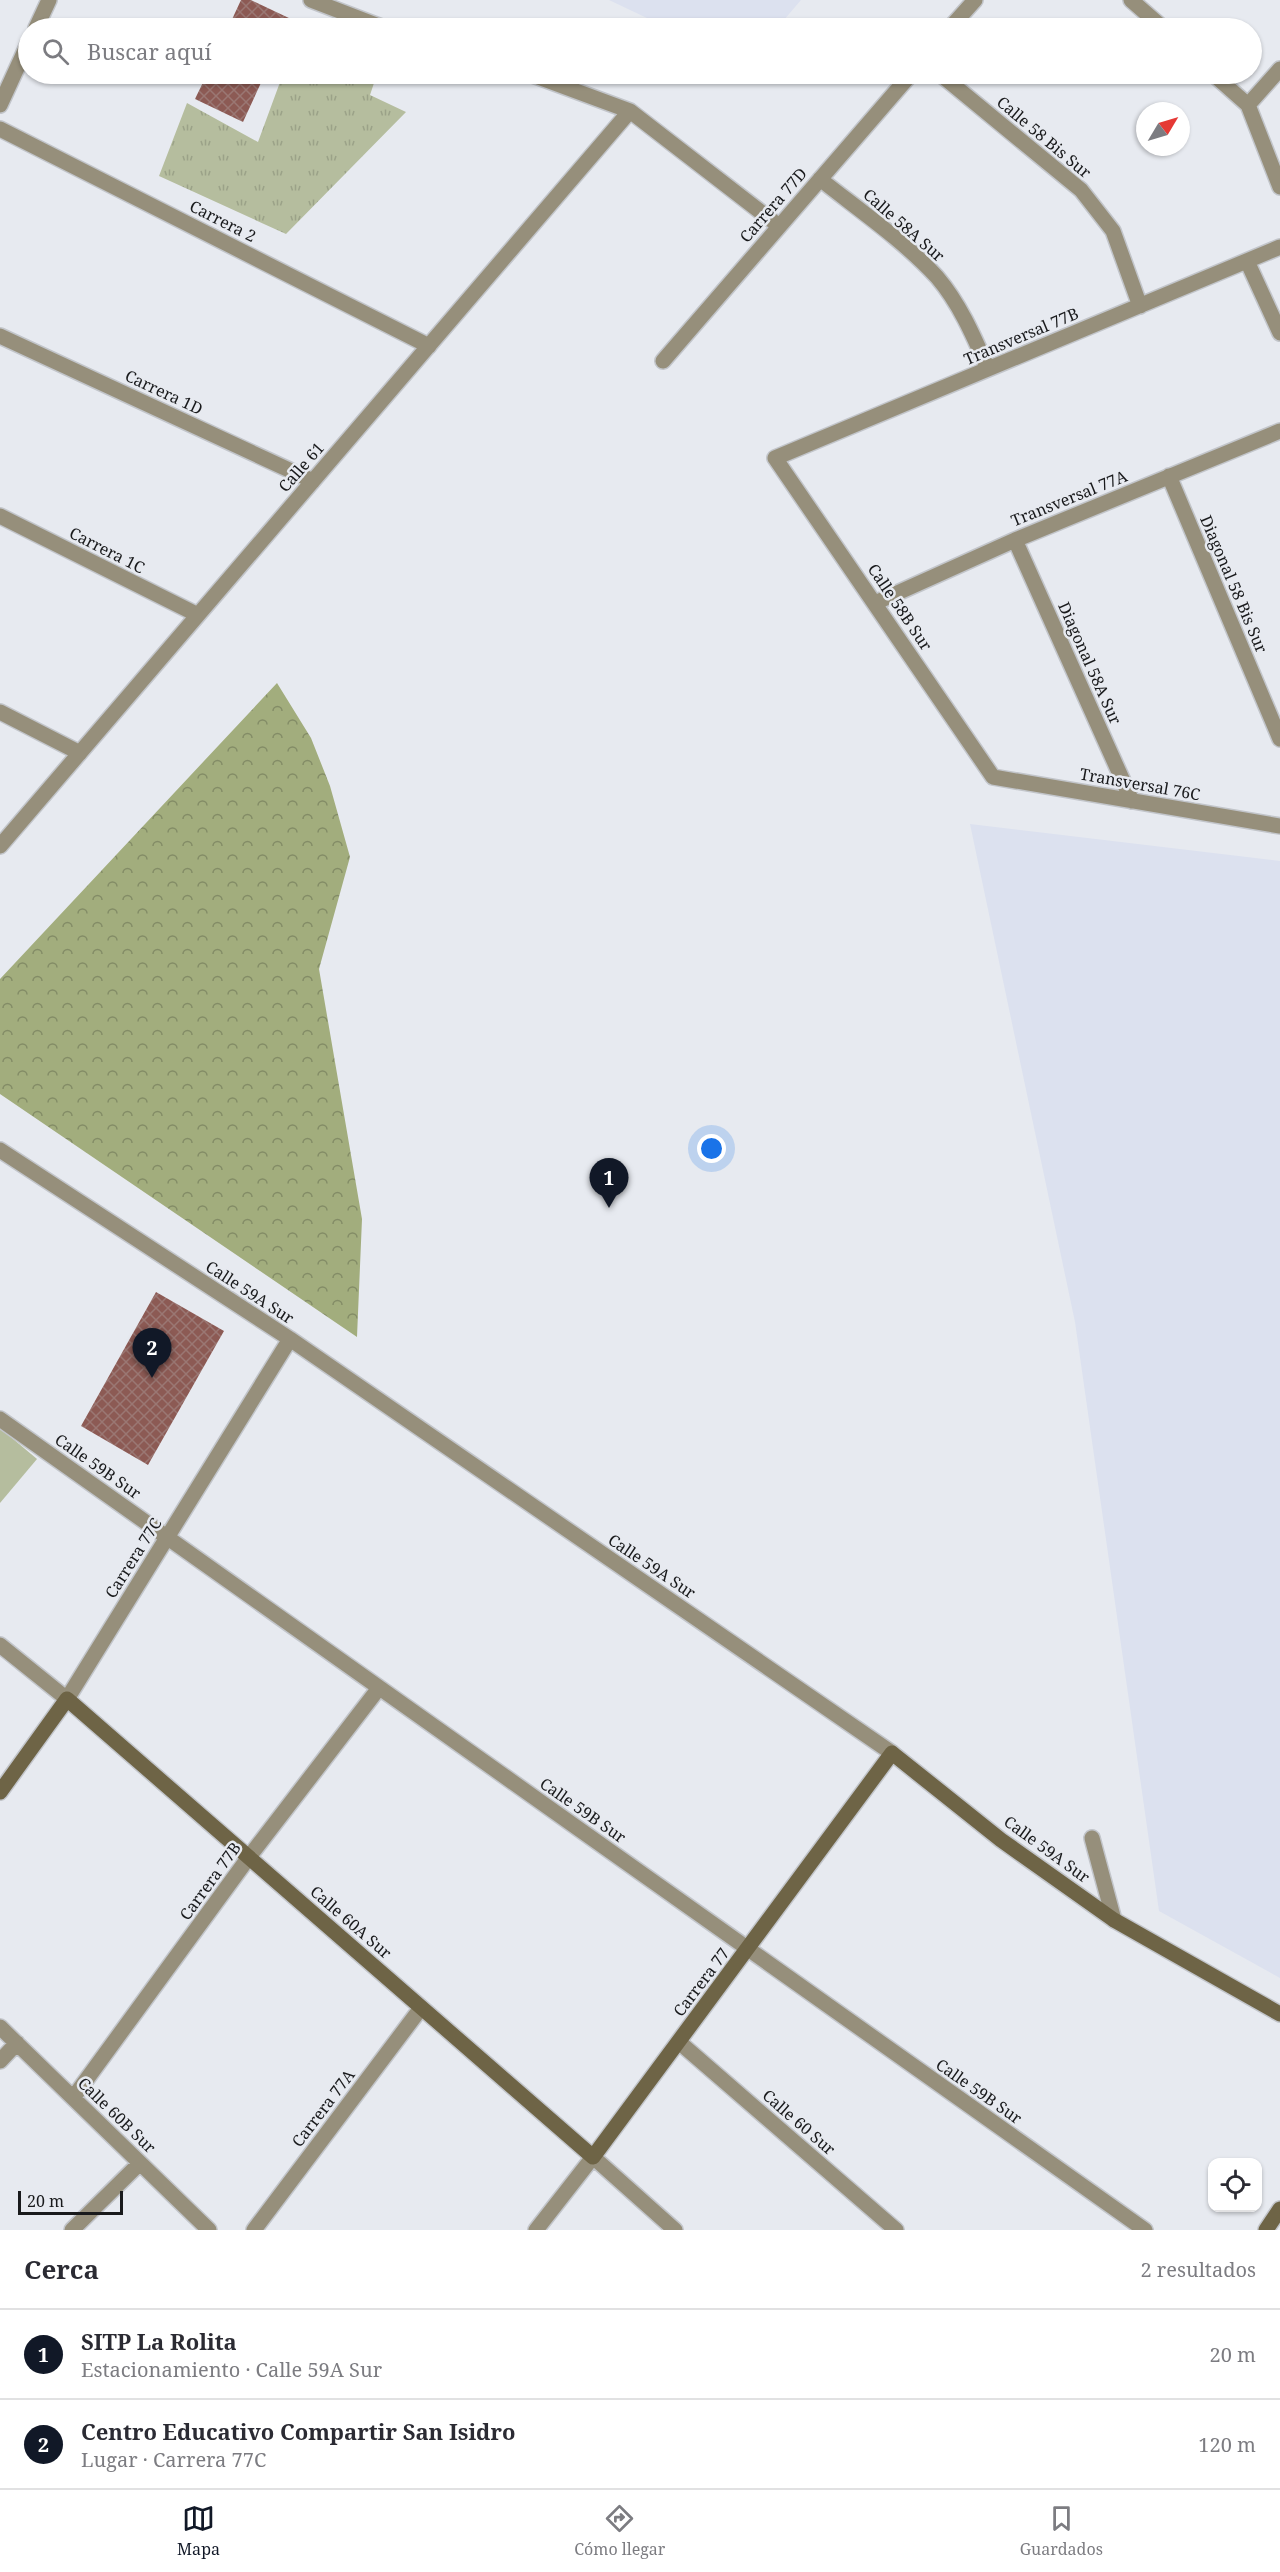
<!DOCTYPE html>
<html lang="es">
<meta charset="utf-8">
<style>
body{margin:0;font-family:"Noto Serif",serif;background:#f2f2f3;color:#2b2b33}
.controls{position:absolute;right:18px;bottom:18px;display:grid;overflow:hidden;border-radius:12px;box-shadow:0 2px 4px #0004}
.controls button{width:54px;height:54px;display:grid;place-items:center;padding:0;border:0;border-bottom:2px solid #e1e1e2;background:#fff;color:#2b2b33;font:30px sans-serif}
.compass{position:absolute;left:1136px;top:102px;width:54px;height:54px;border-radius:50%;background:#fff;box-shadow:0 2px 4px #0004;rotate:52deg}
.scale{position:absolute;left:18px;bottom:15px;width:105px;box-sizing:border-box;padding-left:6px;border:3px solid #191a1c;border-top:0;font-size:16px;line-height:21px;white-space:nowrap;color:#191a1c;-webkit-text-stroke:4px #e7eaf0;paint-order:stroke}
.you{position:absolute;left:712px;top:1149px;width:21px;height:21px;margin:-15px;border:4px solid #fff;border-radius:50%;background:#1a73e8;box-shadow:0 0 0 9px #1a73e833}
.badge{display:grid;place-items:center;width:39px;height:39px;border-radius:50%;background:#111827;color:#fff;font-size:20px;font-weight:700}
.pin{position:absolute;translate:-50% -50px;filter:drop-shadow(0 2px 3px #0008)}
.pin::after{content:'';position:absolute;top:32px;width:21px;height:18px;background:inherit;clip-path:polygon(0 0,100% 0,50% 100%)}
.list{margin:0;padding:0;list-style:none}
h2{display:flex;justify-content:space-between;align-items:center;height:78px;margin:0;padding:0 24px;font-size:26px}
h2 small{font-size:20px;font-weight:400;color:#7c7c81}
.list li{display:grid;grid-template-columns:39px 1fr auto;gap:18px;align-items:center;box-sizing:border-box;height:90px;padding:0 24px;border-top:2px solid #e1e1e2}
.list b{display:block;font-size:22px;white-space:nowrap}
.list p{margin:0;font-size:20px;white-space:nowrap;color:#7c7c81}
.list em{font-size:20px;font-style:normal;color:#7c7c81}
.icon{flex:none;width:33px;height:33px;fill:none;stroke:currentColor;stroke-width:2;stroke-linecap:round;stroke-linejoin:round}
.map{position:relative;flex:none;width:1280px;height:2230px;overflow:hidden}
.search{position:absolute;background:#fff;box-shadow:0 2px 4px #0004;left:18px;right:18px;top:18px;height:66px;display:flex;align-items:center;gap:15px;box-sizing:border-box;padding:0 21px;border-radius:33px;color:#7c7c81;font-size:22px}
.sheet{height:258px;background:#fff}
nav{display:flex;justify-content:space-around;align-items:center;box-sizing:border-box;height:84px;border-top:2px solid #e1e1e2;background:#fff;font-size:16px;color:#7c7c81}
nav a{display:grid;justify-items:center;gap:3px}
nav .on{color:#111827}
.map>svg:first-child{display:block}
.built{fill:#dce1ef}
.grass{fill:url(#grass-tufts)}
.forest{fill:url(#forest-crowns)}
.park{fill:#b5bd9e}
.building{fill:url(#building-cross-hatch)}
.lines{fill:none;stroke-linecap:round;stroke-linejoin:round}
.lane-casing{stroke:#c2c5ca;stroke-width:18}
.street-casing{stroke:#c2c5ca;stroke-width:18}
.secondary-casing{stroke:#c2c5ca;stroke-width:18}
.lane{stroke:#968f7b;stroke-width:15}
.street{stroke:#968f7b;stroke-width:15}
.secondary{stroke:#6e6446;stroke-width:15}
.labels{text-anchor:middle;stroke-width:5;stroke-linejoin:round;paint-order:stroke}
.street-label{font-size:16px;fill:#191a1c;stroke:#e7eaf0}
</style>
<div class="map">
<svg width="1280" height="2230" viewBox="0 0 1280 2230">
<defs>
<pattern id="grass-tufts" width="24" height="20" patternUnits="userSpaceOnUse" patternTransform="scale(1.5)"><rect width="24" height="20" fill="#b5bd9e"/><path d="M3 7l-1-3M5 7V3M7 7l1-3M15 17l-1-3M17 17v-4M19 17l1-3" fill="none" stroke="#9ba288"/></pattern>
<pattern id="forest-crowns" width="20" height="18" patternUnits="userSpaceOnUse" patternTransform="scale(1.5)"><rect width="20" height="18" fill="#a2ad7d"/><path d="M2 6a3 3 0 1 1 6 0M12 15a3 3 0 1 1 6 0" fill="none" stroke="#838c66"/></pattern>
<pattern id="building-cross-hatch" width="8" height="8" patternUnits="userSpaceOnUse" patternTransform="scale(1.5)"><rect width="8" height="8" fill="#8c5a54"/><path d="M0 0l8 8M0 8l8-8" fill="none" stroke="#9a7773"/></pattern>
</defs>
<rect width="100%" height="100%" fill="#e7eaf0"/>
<path class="built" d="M609,0H801L777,28H668Z
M970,824L1280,861V1978L1159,1911L1075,1322Z"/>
<path class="grass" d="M283,74H377L370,95L406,112L286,234L159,176L187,103L258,142Z"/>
<path class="forest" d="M277,683L311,738L330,786L350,857L319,969L362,1219L357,1337L0,1094V979Z"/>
<path class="park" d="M0,1428L37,1459L0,1503Z"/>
<path class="building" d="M241,0H251L291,19L287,28H228Z
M207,74H265L243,122L195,99Z
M156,1292L224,1331L148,1465L81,1426Z"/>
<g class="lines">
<g class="lane-casing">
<path id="lane" d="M1092,1838L1114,1920"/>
</g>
<g class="street-casing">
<path id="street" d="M311,0L384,28
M1131,0L1163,28
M36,28L49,0
M950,28L975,0
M530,74L630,111L779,226
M940,74L1081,190L1113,231L1140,306
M1213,74L1248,105L1280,187
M0,105L28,44
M1248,105L1280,69
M0,129L429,346
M820,179C859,210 903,240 937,277C960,304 974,337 988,369
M1280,247L775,458L993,777L1280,826
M1247,261L1280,333
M0,336L313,481
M663,361L911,74
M1169,476L1280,739
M0,516L198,615
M1015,540L1132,801
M875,603L1015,540L1280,431
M0,712L80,753
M0,846L630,111
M0,1150L290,1339L892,1753
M0,1419L1145,2230
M0,1645L67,1699L290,1339
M0,2027L209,2230
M679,2042L896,2230
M0,2061L17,2043
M73,2098L249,1857L379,1688
M72,2230L140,2163
M254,2230L421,2008
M536,2230L593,2157L675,2230"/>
</g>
<g class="secondary-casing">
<path id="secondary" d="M0,1792L67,1699L593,2157L892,1753L1001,1840L1114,1920L1280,2014
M1266,2230L1280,2209"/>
</g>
<use href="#lane" class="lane"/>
<use href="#street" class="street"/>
<use href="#secondary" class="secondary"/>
</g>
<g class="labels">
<g class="street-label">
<text transform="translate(1044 137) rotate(40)" y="6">Calle 58 Bis Sur</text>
<text transform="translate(773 205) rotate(-49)" y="6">Carrera 77D</text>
<text transform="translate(223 221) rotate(27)" y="6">Carrera 2</text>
<text transform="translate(904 225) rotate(41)" y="6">Calle 58A Sur</text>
<text transform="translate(1021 336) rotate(-23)" y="6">Transversal 77B</text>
<text transform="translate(164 392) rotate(25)" y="6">Carrera 1D</text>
<text transform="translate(301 467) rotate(-49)" y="6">Calle 61</text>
<text transform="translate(1069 498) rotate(-22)" y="6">Transversal 77A</text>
<text transform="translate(107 550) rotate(27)" y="6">Carrera 1C</text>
<text transform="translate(1234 584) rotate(67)" y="6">Diagonal 58 Bis Sur</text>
<text transform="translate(900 607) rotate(56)" y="6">Calle 58B Sur</text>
<text transform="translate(1090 663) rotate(66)" y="6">Diagonal 58A Sur</text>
<text transform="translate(1140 784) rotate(10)" y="6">Transversal 76C</text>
<text transform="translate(250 1292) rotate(33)" y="6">Calle 59A Sur</text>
<text transform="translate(98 1466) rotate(35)" y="6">Calle 59B Sur</text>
<text transform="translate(133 1558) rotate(-58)" y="6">Carrera 77C</text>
<text transform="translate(652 1566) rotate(34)" y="6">Calle 59A Sur</text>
<text transform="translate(583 1810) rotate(35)" y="6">Calle 59B Sur</text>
<text transform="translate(1047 1849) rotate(36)" y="6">Calle 59A Sur</text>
<text transform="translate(210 1881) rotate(-54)" y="6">Carrera 77B</text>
<text transform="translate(351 1922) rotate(41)" y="6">Calle 60A Sur</text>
<text transform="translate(701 1982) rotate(-53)" y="6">Carrera 77</text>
<text transform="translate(979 2091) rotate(35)" y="6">Calle 59B Sur</text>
<text transform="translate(323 2108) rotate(-53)" y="6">Carrera 77A</text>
<text transform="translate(117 2115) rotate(44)" y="6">Calle 60B Sur</text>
<text transform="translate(799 2122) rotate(41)" y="6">Calle 60 Sur</text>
</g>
</g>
</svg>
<div class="controls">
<button><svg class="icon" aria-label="locate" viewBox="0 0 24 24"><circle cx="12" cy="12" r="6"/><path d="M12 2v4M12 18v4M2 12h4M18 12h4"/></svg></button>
</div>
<svg class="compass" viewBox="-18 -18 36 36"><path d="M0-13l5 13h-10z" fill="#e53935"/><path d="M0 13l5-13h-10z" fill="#7c7c81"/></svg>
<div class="scale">20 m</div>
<div class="you"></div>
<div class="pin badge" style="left:609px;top:1208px">1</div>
<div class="pin badge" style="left:152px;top:1378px">2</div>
<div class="search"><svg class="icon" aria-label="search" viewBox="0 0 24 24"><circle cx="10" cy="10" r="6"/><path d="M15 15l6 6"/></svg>Buscar aquí</div>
</div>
<section class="sheet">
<h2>Cerca<small>2 resultados</small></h2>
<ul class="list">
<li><span class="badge">1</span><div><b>SITP La Rolita</b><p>Estacionamiento · Calle 59A Sur</p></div><em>20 m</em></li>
<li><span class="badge">2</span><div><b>Centro Educativo Compartir San Isidro</b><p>Lugar · Carrera 77C</p></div><em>120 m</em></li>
</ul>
</section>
<nav>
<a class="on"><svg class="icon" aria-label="map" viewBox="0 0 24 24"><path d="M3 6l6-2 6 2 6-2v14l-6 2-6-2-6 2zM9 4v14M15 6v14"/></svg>Mapa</a>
<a><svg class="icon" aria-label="directions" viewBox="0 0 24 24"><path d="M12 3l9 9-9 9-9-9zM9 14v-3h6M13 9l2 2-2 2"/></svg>Cómo llegar</a>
<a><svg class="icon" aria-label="saved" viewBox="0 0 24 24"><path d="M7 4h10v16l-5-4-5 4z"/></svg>Guardados</a>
</nav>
